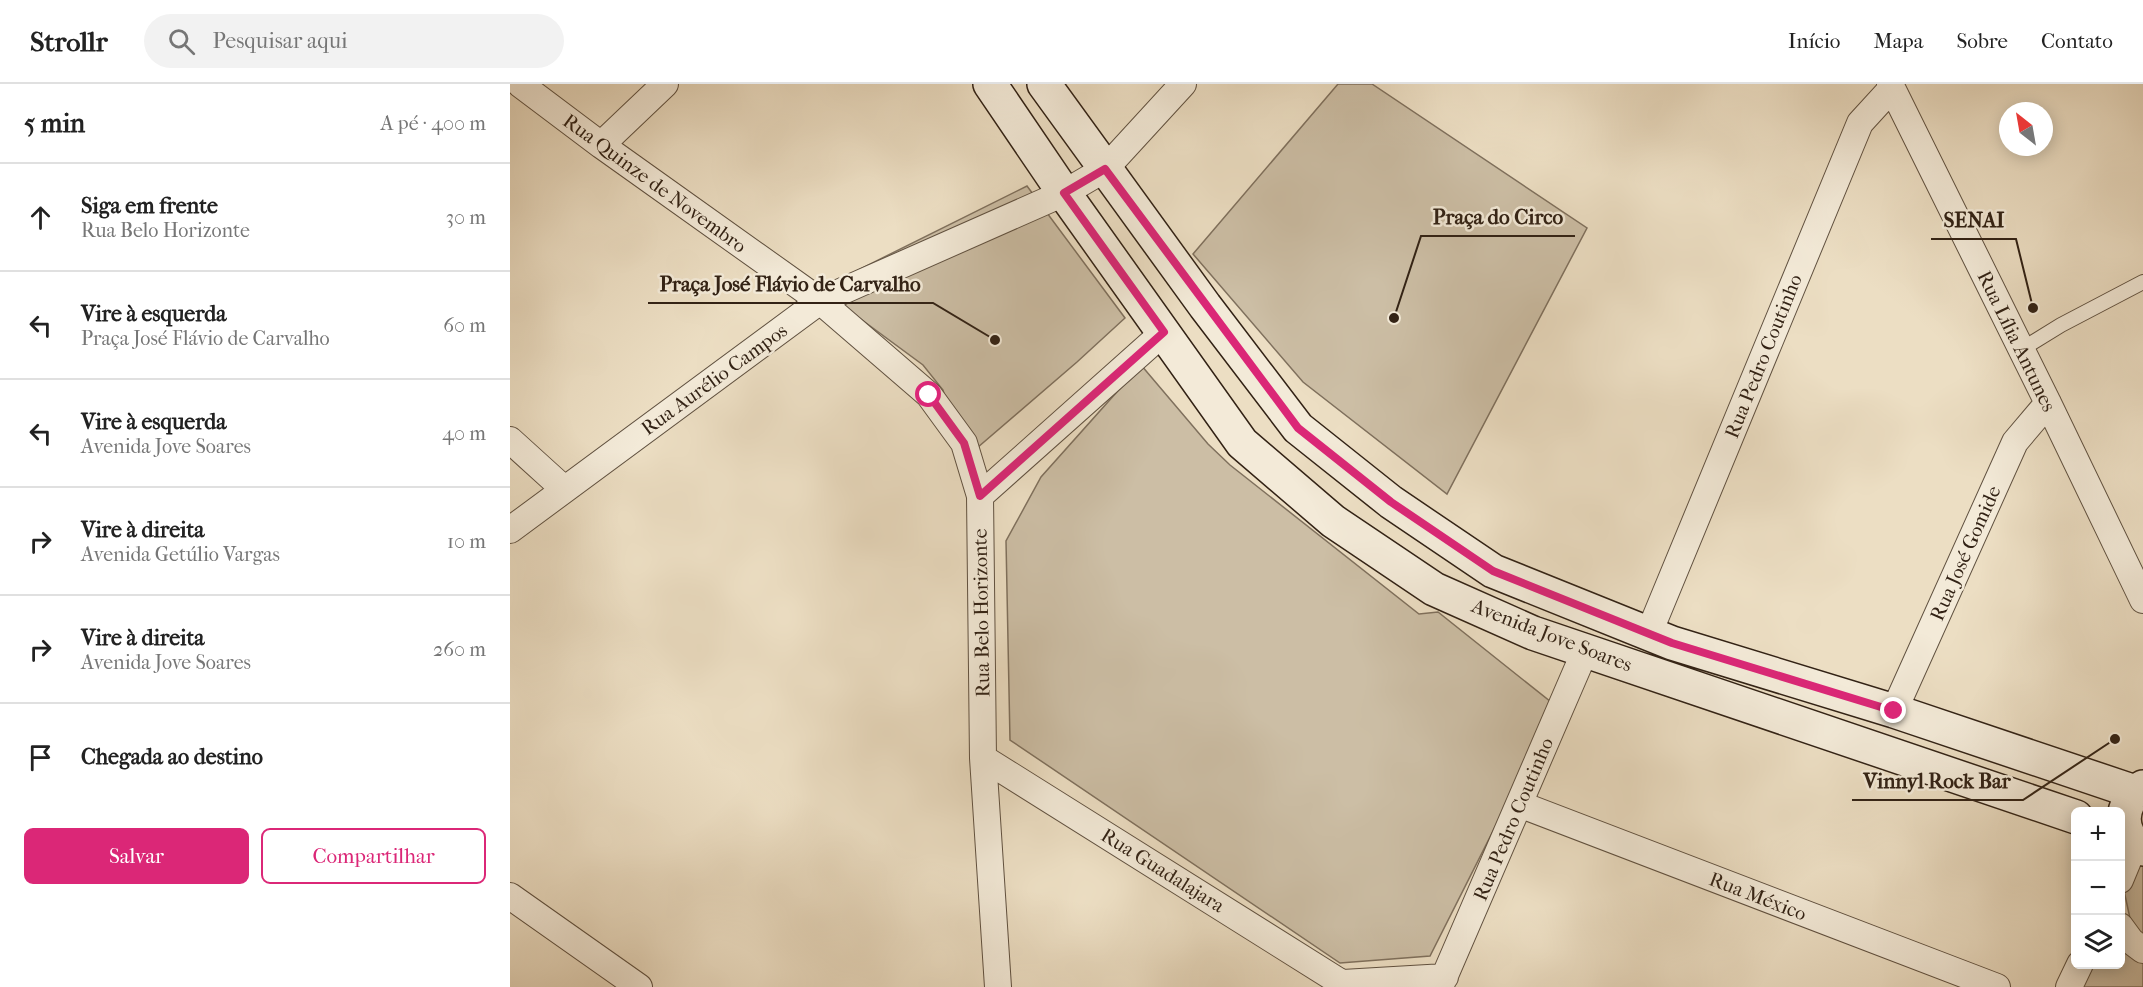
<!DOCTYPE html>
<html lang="pt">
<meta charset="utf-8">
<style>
body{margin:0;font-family:"IM FELL French Canon",serif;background:#f2f2f2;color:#222}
.controls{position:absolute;right:18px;bottom:18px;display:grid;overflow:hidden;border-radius:9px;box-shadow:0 3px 15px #0003}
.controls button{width:54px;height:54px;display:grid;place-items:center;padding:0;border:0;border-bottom:2px solid #e0e0e0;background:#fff;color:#222;font:30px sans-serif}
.compass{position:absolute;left:1489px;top:18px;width:54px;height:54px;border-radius:50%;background:#fff;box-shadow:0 3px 15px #0003;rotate:329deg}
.stop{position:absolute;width:18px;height:18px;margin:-14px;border:4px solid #db2777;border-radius:50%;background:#fff}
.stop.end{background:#db2777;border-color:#fff;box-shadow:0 2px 6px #0008}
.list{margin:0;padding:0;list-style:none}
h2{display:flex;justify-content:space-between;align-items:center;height:78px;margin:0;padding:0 24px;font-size:26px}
h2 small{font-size:20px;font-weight:400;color:#767676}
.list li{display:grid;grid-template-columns:39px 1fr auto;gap:18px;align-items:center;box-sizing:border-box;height:108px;padding:0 24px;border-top:2px solid #e0e0e0}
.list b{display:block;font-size:22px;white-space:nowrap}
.list p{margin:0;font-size:20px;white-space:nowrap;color:#767676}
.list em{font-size:20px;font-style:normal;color:#767676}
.actions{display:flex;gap:12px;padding:18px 24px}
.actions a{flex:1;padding:14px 0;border:2px solid #db2777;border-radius:9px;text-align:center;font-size:21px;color:#db2777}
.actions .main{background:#db2777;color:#fff}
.icon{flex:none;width:33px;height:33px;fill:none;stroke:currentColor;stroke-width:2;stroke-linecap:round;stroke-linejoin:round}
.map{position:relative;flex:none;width:1633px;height:903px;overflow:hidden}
header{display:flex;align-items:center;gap:36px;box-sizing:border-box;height:84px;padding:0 30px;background:#fff;border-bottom:2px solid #e0e0e0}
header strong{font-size:28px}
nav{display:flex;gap:33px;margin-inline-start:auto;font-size:21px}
.search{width:420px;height:54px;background:#f2f2f2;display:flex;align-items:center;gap:15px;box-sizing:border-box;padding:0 21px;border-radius:33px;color:#767676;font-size:22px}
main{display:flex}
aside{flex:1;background:#fff}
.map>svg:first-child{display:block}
.green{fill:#ccbea5;stroke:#7f705d;stroke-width:1.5}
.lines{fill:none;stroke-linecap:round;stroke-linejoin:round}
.service-casing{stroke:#605140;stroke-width:16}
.minor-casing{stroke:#605140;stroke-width:28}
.secondary-casing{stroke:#322215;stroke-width:36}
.service{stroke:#f3ead8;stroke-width:14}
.minor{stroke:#f3ead8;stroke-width:26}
.secondary{stroke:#f3ead8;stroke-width:33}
.route{stroke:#db2777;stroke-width:8}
.labels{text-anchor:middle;stroke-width:5;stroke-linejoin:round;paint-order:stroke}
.street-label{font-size:20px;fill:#322215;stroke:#f3ead8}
.leader{fill:none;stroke:#322215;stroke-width:2}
.callout-dot{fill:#322215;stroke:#f3ead8;stroke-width:2}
.callout-label{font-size:21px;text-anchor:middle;font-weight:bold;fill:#322215;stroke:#f3ead8;stroke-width:5;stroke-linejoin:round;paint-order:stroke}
</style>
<header>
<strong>Strollr</strong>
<div class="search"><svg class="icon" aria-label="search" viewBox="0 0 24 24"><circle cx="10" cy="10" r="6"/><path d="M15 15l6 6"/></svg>Pesquisar aqui</div>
<nav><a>Início</a><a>Mapa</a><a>Sobre</a><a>Contato</a></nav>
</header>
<main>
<aside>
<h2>5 min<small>A pé · 400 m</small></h2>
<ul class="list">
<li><svg class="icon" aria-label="ahead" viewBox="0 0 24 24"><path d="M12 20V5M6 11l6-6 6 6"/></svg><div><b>Siga em frente</b><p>Rua Belo Horizonte</p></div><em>30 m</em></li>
<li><svg class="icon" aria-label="left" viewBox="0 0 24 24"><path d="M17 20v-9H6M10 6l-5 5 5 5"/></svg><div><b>Vire à esquerda</b><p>Praça José Flávio de Carvalho</p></div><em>60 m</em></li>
<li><svg class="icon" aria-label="left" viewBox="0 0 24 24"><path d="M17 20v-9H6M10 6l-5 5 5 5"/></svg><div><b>Vire à esquerda</b><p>Avenida Jove Soares</p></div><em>40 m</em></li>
<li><svg class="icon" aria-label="right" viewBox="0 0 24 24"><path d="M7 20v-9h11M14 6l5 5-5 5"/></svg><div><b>Vire à direita</b><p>Avenida Getúlio Vargas</p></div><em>10 m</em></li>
<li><svg class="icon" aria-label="right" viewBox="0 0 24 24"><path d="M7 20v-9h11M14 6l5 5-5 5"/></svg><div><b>Vire à direita</b><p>Avenida Jove Soares</p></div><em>260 m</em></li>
<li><svg class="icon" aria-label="arrive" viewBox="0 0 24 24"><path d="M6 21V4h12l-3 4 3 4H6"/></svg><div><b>Chegada ao destino</b></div></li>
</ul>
<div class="actions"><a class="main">Salvar</a><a>Compartilhar</a></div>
</aside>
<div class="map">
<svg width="1633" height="903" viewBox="0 0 1633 903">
<rect width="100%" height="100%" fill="#ecdec3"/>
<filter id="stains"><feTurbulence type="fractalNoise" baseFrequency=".00333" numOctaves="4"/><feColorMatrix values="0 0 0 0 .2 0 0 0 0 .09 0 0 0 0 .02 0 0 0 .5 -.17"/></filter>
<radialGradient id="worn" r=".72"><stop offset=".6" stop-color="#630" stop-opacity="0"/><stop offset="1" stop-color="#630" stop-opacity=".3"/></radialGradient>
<path class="green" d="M828,0H862L1077,144L937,410L793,298L683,170Z
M517,102L615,234L567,278L453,376L433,306L413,281L310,205Z
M631,281L698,360L720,381L909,530L928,528L1046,622L920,872L830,879L500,656L496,457L531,393Z
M1633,771V858L1624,853L1613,802Z
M1611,851L1633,872V903H1561L1570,881L1610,880Z"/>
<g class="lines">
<g class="service-casing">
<path id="service" d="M1512,265L1551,241L1633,198"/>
</g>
<g class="minor-casing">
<path id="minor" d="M10,0L91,61L310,217L419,311L454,359L470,412L473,674L488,903
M1380,0L1538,319L1633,516
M91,61L155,0
M0,356L54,405
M470,412L654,248
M0,446L310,217L554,109L595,85L673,0
M1139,549L1350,39L1382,4
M1384,627L1505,358L1538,319
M473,674L838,903
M1009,720L1487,903
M1610,796L1625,760
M0,812L129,903
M1610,842L1621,857L1633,866
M833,899L935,893
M930,903L1075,567
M1559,903L1570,880"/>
</g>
<g class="secondary-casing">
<path id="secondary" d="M480,0L554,109L732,359L823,437L924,505L1023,549L1566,733
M534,0L695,222L788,344L881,418L983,487L1162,559L1384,627L1625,708
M1633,703C1609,719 1607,750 1633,765"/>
</g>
<use href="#service" class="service"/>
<use href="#minor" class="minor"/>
<use href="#secondary" class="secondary"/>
</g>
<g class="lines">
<path class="route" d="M419,311L454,359L470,412L654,248L554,109L595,85L788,344L881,418L983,487L1162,559L1384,627"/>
</g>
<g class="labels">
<g class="street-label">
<text transform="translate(145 99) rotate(36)" y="7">Rua Quinze de Novembro</text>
<text transform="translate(1507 257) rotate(64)" y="7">Rua Lília Antunes</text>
<text transform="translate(1253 272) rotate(-68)" y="7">Rua Pedro Coutinho</text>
<text transform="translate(204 295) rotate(-36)" y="7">Rua Aurélio Campos</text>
<text transform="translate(1455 469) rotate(-66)" y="7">Rua José Gomide</text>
<text transform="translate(471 529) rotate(-91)" y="7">Rua Belo Horizonte</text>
<text transform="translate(1042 551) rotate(21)" y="7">Avenida Jove Soares</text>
<text transform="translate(1003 735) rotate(-67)" y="7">Rua Pedro Coutinho</text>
<text transform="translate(653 786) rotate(32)" y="7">Rua Guadalajara</text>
<text transform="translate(1248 812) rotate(21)" y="7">Rua México</text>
</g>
</g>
<path class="leader" d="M884 234L911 152H1065M1523 224L1506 155H1421M485 256L423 219H138M1605 655L1513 716H1342"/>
<g class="callout-dot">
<circle cx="884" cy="234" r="6"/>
<circle cx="1523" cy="224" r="6"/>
<circle cx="485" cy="256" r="6"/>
<circle cx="1605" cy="655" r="6"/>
</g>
<g class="callout-label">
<text x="988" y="140">Praça do Circo</text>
<text x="1464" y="143">SENAI</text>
<text x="280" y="207">Praça José Flávio de Carvalho</text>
<text x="1427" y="704">Vinnyl Rock Bar</text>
</g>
<rect width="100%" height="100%" filter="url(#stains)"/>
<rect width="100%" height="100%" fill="url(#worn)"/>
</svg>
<div class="controls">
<button>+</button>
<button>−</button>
<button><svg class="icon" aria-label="layers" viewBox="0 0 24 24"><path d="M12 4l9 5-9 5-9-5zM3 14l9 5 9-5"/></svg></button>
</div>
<svg class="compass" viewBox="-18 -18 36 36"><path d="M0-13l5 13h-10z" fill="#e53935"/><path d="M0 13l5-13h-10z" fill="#767676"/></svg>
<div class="stop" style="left:419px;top:311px"></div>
<div class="stop end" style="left:1384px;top:627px"></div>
</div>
</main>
